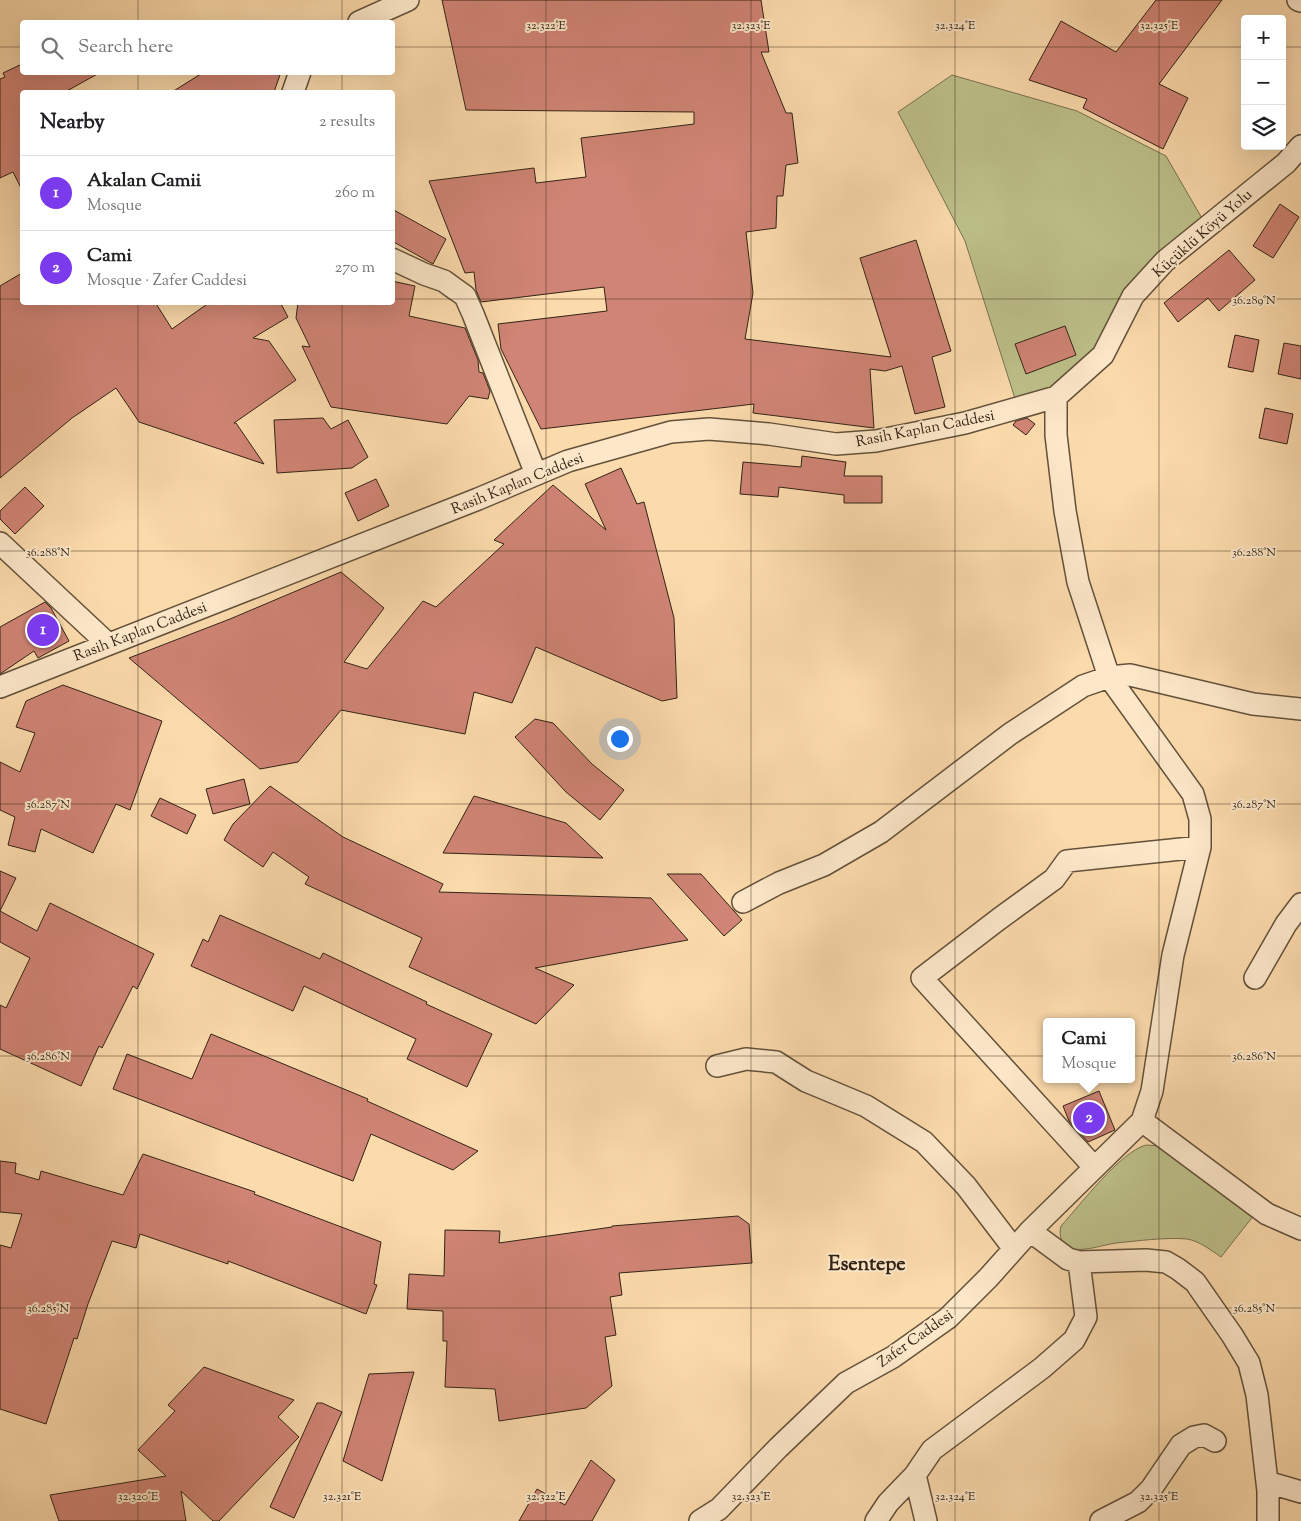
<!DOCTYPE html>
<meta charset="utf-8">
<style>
body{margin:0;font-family:"Sorts Mill Goudy",serif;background:#f2f2f2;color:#202124}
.controls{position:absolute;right:15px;top:15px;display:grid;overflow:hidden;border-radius:5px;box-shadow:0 5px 20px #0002}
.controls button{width:45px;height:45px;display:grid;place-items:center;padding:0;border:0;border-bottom:1px solid #e0e0e0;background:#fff;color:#202124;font:25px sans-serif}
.you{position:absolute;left:619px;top:738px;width:18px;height:18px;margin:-12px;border:4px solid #fff;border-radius:50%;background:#1a73e8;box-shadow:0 0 0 8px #1a73e833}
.badge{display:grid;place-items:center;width:32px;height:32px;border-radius:50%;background:#7c3aed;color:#fff;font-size:16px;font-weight:700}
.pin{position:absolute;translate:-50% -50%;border:2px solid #fff;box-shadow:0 1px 5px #0006}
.popup{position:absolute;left:1043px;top:1018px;width:92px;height:65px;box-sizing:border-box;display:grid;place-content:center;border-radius:5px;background:#fff;filter:drop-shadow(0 1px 4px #0005);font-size:16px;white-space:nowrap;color:#757577}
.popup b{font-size:19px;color:#202124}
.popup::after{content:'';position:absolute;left:50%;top:100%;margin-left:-10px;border:10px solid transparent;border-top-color:#fff}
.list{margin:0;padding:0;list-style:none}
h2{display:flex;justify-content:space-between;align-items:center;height:65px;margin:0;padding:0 20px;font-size:21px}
h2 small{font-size:16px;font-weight:400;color:#757577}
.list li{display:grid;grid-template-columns:32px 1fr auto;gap:15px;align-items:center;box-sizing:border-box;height:75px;padding:0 20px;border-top:1px solid #e0e0e0}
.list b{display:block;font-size:19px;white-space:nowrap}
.list p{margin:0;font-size:16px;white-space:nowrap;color:#757577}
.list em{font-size:16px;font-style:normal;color:#757577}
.icon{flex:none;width:28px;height:28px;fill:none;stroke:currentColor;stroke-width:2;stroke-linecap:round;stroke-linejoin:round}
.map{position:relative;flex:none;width:1301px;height:1521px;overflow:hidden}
.search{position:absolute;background:#fff;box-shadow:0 5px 20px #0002;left:20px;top:20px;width:375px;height:55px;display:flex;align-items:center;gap:12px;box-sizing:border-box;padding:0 18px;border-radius:5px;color:#757577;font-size:19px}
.panel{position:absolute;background:#fff;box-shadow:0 5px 20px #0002;left:20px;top:90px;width:375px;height:215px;border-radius:5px}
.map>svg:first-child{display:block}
.green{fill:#bdc08a;stroke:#787250}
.building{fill:#d08475;stroke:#322315}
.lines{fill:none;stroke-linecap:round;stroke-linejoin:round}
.minor-casing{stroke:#64513b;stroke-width:24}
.minor{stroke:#fce7c9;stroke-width:21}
.ticks{fill:none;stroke:#322315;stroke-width:1;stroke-opacity:0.45}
.labels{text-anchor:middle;stroke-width:4;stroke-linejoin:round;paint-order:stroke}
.street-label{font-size:15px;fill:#322315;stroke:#fce7c9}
.district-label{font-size:20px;font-weight:bold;fill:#322315;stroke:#fce7c9}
.ticks-label{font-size:12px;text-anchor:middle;fill:#322315;stroke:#fce7c9;stroke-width:4;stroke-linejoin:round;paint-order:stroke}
</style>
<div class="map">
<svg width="1301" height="1521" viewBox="0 0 1301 1521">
<rect width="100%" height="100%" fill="#fbdaac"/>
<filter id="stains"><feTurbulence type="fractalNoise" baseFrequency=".004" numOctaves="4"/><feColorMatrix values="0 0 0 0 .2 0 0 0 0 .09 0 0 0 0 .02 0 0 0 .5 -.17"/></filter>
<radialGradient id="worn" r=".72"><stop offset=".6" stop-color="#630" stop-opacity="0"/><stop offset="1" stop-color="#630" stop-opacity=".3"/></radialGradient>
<path class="green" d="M952,75L1077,111L1166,156L1207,227L1165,261L1103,355L1018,408L965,241L898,112Z
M1146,1145L1161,1146L1254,1215L1221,1257C1211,1250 1199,1241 1187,1239C1166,1237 1137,1241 1116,1243C1103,1245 1087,1251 1074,1249C1062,1248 1058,1236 1061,1226C1081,1204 1120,1152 1146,1145Z"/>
<path class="building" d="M442,0H761L769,52H761L786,113H792L798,163L786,165L783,196H777L776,228L746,232L753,293L745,339L891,357L860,258L916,240L951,351L932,357L945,407L915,414L902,366L885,371L870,369L874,428L753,413L754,404L541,429L501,349L498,324L607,311L604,287L481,302L476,290L474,272L465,273L429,181L534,168L536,183L586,177L581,138L694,124V112L466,110Z
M1156,0H1222L1159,84L1188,98L1163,149L1083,108L1087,99L1029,80L1061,21L1116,52Z
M22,64V72H101L65,92H22V190L13,172L0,178V79L5,77L3,73Z
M204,72H281L274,92H172Z
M1280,204L1299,217L1273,258L1253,246Z
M392,209L446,239L433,264L392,241Z
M1229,250L1255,280L1219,311L1208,298L1178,322L1164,303Z
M22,273V302H155L172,329L210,302H280L288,317L253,338L269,341L296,380L234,423H236L264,464L139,422L116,388L72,418L0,478V286Z
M392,281L415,286L409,316L465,328L478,360L479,372L483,373L490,391L488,399L469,396L447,424L331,407L302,346L310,347L296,318L298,302H392Z
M1065,326L1076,355L1026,374L1015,344Z
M1235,335L1259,340L1253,372L1228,367Z
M1284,343L1301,346V379L1278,374Z
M1265,408L1293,414L1287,444L1259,438Z
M323,418L331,429L348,420L368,457L352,468L277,473L274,420Z
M1027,418L1035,424L1026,435L1013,425L1016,421Z
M802,456L846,462L844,476H882V503H844V495L779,487L778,497L740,494L743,462L801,467Z
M621,468L637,504L644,502L674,618L677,698L662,701L536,647L512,703L474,692L465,734L341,710L298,762L260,769L129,658L230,619L341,572L384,608L344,662L367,669L423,601L436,607L504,544L494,540L553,485L606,530L585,484Z
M376,479L389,506L358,521L345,493Z
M25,487L44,506L15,534L0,519V511Z
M45,602L51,608L69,641L38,658L34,651L0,674V627Z
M63,685L162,721L130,810L116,804L93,853L41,829L35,852L8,845L15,817L0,810V762L20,772L35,733L16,727L26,701Z
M535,719L553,723L592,764L624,790L600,820L566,792L515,737Z
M244,779L250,804L213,814L206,789Z
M270,786L343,837L443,884L439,892L651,898L688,940L535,968L574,985L536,1024L409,967L422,938L305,884L309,877L273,852L263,867L224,840L233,824Z
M474,796L566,823L603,858L443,853Z
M160,798L196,815L187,834L151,816Z
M0,871L16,878L0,911L37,931L50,903L154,954L137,989L133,986L102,1048L99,1046L81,1086L0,1049V1005L6,1008L30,958L0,942Z
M667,874H701L742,920L724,936Z
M220,915L320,959L323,953L427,1002L426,1004L492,1034L467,1087L407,1059L416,1039L304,986L293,1011L191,966L203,939L208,942Z
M211,1034L368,1099L367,1101L478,1151L453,1170L371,1134L353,1181L113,1089L127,1054L192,1079Z
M1099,1091L1115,1130L1088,1142L1069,1121L1063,1106Z
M143,1154L255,1192L254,1194L381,1242L374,1284L377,1285L366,1314L228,1261V1264L140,1234L136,1248L112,1241L88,1304L77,1339L74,1338L46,1424L0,1409V1245L11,1248L22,1214L0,1212V1161L16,1163L15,1173L39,1180L41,1171L123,1195Z
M738,1216L749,1224L752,1263L619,1273L622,1295L610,1297L616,1335L605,1337L612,1386L586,1408L499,1421L495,1389L445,1387L447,1341H443V1311L407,1309L409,1274L444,1276L445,1230L500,1231L499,1243L612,1227V1226Z
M204,1367L294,1400L278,1417L299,1437L219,1521H213L181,1491L186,1521H59L50,1495L166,1476L138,1450L175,1411L168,1405Z
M414,1372L382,1481L343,1461L369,1374Z
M317,1403H322L342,1412L294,1518L270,1507Z
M591,1460L615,1480L592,1521H519L537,1489L565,1505Z"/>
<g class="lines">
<g class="minor-casing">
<path id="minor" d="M1298,0L1301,1
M359,22L408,0
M293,92L300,72
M392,259L424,274L444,281L455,289L465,296L473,314L536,474
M0,543L108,644
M0,687L478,499L568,461L671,432L709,429L769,434L836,444L876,441L965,423L1056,397L1103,355L1133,296L1165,261L1286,163L1301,146
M743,902L779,883L824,865L881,832L1010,734L1083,686L1109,677L1130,675L1253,704L1301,709
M1255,978L1286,924L1301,904
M717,1066L746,1059L776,1062L806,1081L866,1106L924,1142L966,1186L1014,1249
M1142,1121L1267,1214L1301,1229
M1094,1167L922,978L999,919L1054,879L1067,861L1200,847
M1030,1231L1068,1259L1079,1262L1146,1260L1166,1262L1178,1269L1195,1282L1232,1335L1249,1363L1257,1395L1268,1491V1521
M915,1475L926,1521
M1267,1482L1301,1492
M700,1521L719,1509L778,1448L846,1383L893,1357L948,1318L989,1277L1030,1231L1142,1121L1152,1091L1173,955L1200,847V819L1193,794L1109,677L1078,582L1065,511L1056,435V397
M876,1521L888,1503L915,1475L932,1450L1042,1368L1074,1340L1086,1317L1079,1262
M1101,1521L1138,1502L1151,1489L1181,1445L1194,1437L1204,1435L1215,1441"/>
</g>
<use href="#minor" class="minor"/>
</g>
<path class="ticks" d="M138,0V22M342,0V22M546,0V1521M751,0V1521M955,0V1521M1159,0V1521M0,47H22M392,47H1245M1282,47H1301M138,72V92M342,72V92M0,299H22M392,299H1301M138,302V1521M342,302V1521M0,551H1301M0,804H1301M0,1056H1301M0,1308H1301"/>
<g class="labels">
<g class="street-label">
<text transform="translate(1202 233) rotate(-41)" y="5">Küçüklü Köyü Yolu</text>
<text transform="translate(925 428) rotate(-11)" y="5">Rasih Kaplan Caddesi</text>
<text transform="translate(517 483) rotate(-22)" y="5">Rasih Kaplan Caddesi</text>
<text transform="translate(140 631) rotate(-21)" y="5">Rasih Kaplan Caddesi</text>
<text transform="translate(915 1338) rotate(-35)" y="5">Zafer Caddesi</text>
</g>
<g class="district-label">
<text x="867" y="1270">Esentepe</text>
</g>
</g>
<g class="ticks-label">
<text x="546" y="29">32.322°E</text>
<text x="751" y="29">32.323°E</text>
<text x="955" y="29">32.324°E</text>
<text x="1159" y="29">32.325°E</text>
<text x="1254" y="304">36.289°N</text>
<text x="48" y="556">36.288°N</text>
<text x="1254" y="556">36.288°N</text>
<text x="48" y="808">36.287°N</text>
<text x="1254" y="808">36.287°N</text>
<text x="48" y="1060">36.286°N</text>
<text x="1254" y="1060">36.286°N</text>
<text x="48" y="1312">36.285°N</text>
<text x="1254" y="1312">36.285°N</text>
<text x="138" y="1500">32.320°E</text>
<text x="342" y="1500">32.321°E</text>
<text x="546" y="1500">32.322°E</text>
<text x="751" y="1500">32.323°E</text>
<text x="955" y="1500">32.324°E</text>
<text x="1159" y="1500">32.325°E</text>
</g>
<rect width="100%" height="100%" filter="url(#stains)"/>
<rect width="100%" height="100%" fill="url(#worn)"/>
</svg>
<div class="controls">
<button>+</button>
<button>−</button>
<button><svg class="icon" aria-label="layers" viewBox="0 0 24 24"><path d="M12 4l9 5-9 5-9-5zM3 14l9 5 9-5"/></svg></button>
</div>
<div class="you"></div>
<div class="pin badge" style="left:43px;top:630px">1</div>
<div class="pin badge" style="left:1089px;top:1118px">2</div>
<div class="popup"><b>Cami</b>Mosque</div>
<div class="search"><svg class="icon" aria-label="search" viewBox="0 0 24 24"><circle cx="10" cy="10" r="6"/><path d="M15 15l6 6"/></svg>Search here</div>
<section class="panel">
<h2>Nearby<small>2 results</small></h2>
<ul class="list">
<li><span class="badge">1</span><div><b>Akalan Camii</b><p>Mosque</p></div><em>260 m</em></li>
<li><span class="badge">2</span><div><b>Cami</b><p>Mosque · Zafer Caddesi</p></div><em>270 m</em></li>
</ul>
</section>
</div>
